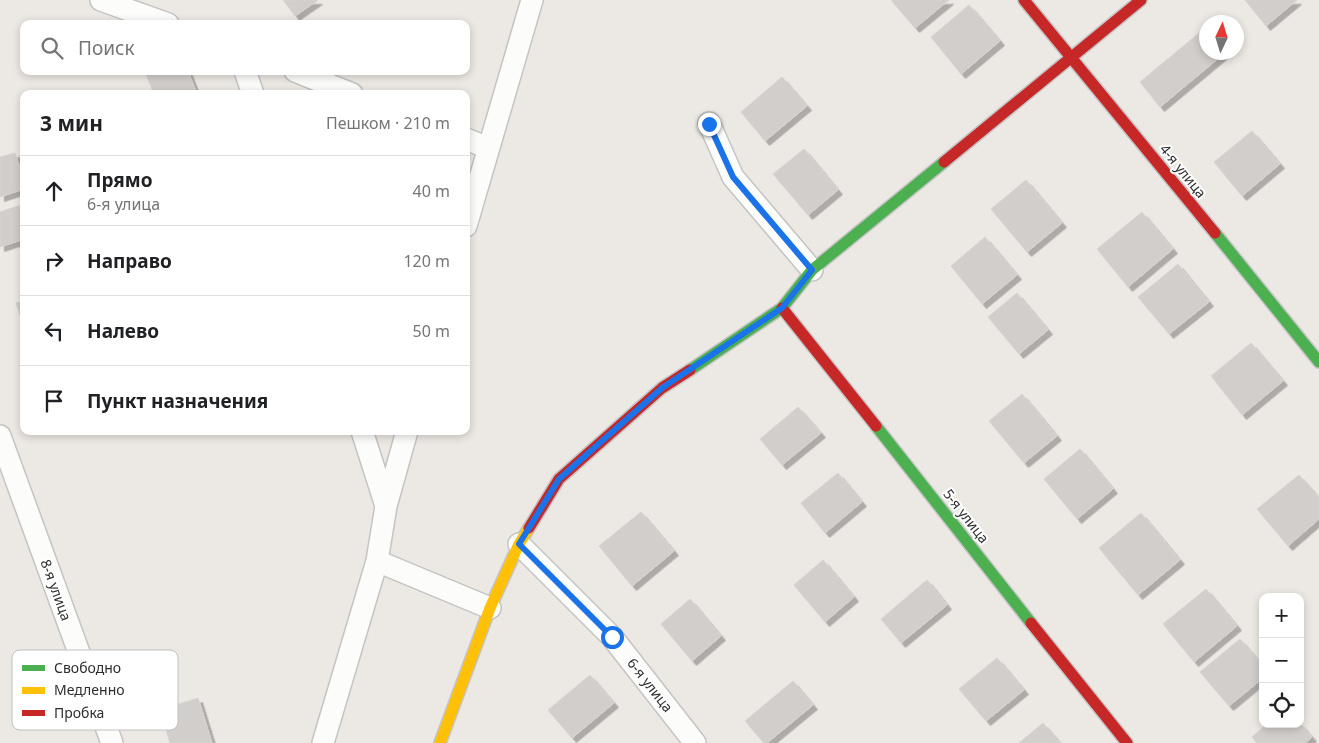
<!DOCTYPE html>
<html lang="ru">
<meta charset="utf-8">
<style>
body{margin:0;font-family:"Noto Sans",sans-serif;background:#f2f2f2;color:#202124}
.controls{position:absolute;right:15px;bottom:15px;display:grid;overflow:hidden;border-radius:10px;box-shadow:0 2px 8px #0003}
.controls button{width:45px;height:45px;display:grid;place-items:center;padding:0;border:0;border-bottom:1px solid #e0e0e0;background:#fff;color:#202124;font:25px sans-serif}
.compass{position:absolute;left:1199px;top:15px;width:45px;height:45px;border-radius:50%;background:#fff;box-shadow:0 2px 8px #0003;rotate:4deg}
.stop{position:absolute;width:15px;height:15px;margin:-11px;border:4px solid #1a73e8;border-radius:50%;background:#fff}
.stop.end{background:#1a73e8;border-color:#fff;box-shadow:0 1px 5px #0008}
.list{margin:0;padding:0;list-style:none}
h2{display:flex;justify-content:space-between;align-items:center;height:65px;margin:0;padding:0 20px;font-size:21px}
h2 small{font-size:16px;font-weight:400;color:#757577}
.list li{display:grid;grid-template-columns:32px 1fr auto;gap:15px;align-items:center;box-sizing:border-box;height:70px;padding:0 20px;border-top:1px solid #e0e0e0}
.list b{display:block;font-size:19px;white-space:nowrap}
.list p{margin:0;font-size:16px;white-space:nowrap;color:#757577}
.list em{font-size:16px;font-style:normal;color:#757577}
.icon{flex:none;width:28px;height:28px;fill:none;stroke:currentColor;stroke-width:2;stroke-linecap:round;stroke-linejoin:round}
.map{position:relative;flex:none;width:1319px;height:743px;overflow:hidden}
.search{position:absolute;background:#fff;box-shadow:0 2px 8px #0003;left:20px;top:20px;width:450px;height:55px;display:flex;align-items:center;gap:12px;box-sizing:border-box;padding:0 18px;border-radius:10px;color:#757577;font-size:19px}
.panel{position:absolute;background:#fff;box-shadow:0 2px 8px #0003;left:20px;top:90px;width:450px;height:345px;border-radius:10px}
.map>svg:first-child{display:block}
.building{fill:#d1cecb;stroke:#d7d4d0;filter:url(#shadow)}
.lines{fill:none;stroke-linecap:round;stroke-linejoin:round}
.street-casing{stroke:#c5c4c5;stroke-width:24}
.fast-casing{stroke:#c5c4c5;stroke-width:14}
.slow-casing{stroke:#c5c4c5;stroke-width:14}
.jam-casing{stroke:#c5c4c5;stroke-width:14}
.street{stroke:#fcfcfb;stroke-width:21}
.fast{stroke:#4caf50;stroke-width:11}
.slow{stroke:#ffc107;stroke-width:11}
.jam{stroke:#c62828;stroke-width:11}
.route{stroke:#1a73e8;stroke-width:6}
.labels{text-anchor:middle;stroke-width:4;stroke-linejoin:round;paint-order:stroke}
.street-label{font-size:14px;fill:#2e2e2e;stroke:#fff}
.key{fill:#fff;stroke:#c0c0c0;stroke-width:1}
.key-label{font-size:14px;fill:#2e2e2e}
</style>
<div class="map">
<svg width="1319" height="743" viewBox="0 0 1319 743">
<defs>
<filter id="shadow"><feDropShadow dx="4.5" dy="4.5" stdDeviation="0" flood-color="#0004"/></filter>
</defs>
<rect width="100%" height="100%" fill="#ece8e4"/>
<path class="building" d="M283,0H318L295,16Z
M891,0H949L915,28Z
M1245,0H1297L1266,26Z
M969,5L1000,41L961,74L931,37Z
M1205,28L1206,29V52H1226L1160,107L1140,82Z
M188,71L196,92L192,94H154L145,72Z
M782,77L807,106L765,141L741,112Z
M1252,131L1280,164L1242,196L1214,162Z
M804,149L838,190L808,215L773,174Z
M15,153L24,180V189L0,197V157Z
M1026,180L1062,223L1027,252L991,209Z
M24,204V239L0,247V212Z
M1142,212L1173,249L1128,287L1097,249Z
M985,237L1017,275L982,304L951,266Z
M1178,264L1209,302L1169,334L1138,297Z
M1017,293L1048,330L1019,354L988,317Z
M24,301V327L16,303Z
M1251,343L1283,381L1242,415L1211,376Z
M1022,394L1057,436L1024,463L989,421Z
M798,407L821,433L782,465L760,439Z
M1080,449L1113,489L1077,519L1044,479Z
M838,473L862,502L825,533L801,503Z
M1299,475L1319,498V519L1288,546L1257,509Z
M641,512L674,551L632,586L599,546Z
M1141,513L1180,560L1138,595L1099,548Z
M823,560L854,597L825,622L794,585Z
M927,580L947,605L901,643L881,619Z
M1206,589L1237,626L1194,662L1163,624Z
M690,599L721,636L692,661L661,624Z
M1240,639L1263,666V678L1229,706L1200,672Z
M997,658L1024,690L986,721L959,689Z
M590,675L614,703L572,738L548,710Z
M793,681L813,705L767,743H764L745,721Z
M198,698L212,743H170L160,710Z
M1043,723L1060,743H1019Z
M1300,723L1312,737L1305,743H1257L1252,737L1267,724H1300Z"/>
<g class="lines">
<g class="street-casing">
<path id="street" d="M101,0L168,24
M245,71L253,94
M295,71L352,94
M709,123L733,177L812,270
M466,139L488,148
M466,226L532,0
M362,431L386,506
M0,436L112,743
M519,544L612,637L695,743
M377,561L490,608
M323,743L377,561L386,506L407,431"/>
</g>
<g class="fast-casing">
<path id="fast" d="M1215,233L1319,362
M690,370L782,308L812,270L944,162
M876,426L1031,623"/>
</g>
<g class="slow-casing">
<path id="slow" d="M440,743L490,608L519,544L529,528"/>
</g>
<g class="jam-casing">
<path id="jam" d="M1024,0L1215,233
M944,162L1141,0
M782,308L876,426
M529,528L559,479L662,388L690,370
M1031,623L1127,743"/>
</g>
<use href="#street" class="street"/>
<use href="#fast" class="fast"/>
<use href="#slow" class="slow"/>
<use href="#jam" class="jam"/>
</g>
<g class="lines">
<path class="route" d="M612,637L519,544L559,479L662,388L782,308L812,270L733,177L709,124"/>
</g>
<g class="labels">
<g class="street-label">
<text transform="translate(1183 171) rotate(51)" y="5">4-я улица</text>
<text transform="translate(966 516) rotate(52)" y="5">5-я улица</text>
<text transform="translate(56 590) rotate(70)" y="5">8-я улица</text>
<text transform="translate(650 685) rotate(52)" y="5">6-я улица</text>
</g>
</g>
<rect x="12" y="650" width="166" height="80" rx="8" class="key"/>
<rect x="22" y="665" width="23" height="6" fill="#4caf50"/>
<rect x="22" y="687" width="23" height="7" fill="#ffc107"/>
<rect x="22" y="710" width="23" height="6" fill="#c62828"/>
<g class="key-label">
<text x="54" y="673">Свободно</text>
<text x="54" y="695">Медленно</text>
<text x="54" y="718">Пробка</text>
</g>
</svg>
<div class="controls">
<button>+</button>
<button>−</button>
<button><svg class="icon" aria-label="locate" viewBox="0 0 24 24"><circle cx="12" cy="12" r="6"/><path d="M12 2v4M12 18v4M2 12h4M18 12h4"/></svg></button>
</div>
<svg class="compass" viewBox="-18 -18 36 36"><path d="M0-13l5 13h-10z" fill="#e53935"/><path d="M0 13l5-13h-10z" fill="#757577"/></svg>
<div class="stop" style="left:612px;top:637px"></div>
<div class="stop end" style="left:709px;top:124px"></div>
<div class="search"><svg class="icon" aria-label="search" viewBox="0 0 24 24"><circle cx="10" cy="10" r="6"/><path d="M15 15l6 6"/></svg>Поиск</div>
<section class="panel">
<h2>3 мин<small>Пешком · 210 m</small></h2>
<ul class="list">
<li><svg class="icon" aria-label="ahead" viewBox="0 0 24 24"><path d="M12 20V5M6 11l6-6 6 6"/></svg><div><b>Прямо</b><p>6-я улица</p></div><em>40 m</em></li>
<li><svg class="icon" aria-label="right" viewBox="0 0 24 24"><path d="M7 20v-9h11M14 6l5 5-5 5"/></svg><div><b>Направо</b></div><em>120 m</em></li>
<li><svg class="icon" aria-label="left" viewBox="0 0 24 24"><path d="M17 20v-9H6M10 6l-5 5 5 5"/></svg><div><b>Налево</b></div><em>50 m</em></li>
<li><svg class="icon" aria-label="arrive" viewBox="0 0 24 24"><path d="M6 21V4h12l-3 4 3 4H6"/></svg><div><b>Пункт назначения</b></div></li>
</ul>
</section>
</div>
